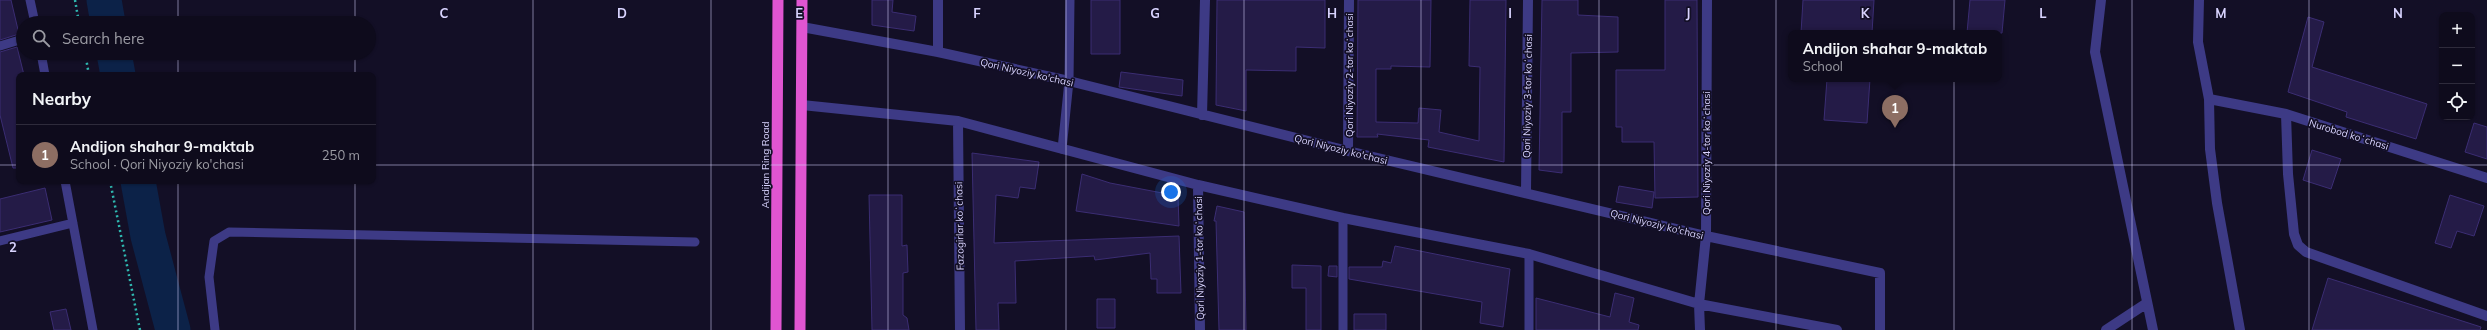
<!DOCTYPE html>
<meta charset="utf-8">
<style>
body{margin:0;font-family:Mulish,sans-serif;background:#1c1929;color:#f1f3f6}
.controls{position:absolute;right:12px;top:12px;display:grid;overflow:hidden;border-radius:8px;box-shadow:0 1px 3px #0004}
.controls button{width:36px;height:36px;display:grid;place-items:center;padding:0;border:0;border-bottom:1px solid #2e2b3b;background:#0e0b1c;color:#f1f3f6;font:20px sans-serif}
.you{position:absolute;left:1171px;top:192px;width:14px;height:14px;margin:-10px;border:3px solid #fff;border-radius:50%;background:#1a73e8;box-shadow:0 0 0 6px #1a73e833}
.badge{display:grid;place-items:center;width:26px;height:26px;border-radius:50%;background:#0b8043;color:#fff;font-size:13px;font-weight:700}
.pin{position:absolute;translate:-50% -33px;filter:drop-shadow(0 1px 2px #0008)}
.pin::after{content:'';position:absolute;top:21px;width:14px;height:12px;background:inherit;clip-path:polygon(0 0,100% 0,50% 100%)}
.popup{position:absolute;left:1788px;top:30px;width:214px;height:52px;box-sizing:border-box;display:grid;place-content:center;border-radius:8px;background:#0e0b1c;filter:drop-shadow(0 1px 3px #0005);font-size:13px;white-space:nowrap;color:#9b9ba3}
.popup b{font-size:15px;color:#f1f3f6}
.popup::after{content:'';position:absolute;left:50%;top:100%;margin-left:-8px;border:8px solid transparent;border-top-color:#0e0b1c}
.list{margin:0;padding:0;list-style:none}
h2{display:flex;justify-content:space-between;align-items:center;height:52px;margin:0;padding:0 16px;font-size:17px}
h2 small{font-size:13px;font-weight:400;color:#9b9ba3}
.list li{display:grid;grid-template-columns:26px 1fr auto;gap:12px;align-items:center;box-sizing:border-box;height:60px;padding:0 16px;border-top:1px solid #2e2b3b}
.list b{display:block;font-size:15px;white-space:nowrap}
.list p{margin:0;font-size:13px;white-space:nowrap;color:#9b9ba3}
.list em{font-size:13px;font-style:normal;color:#9b9ba3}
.icon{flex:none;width:22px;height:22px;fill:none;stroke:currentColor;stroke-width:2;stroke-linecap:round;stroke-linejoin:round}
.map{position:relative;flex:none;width:2487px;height:330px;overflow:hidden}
.search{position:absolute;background:#0e0b1c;box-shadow:0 1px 3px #0004;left:16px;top:16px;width:360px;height:44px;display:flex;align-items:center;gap:10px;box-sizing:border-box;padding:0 14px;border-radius:22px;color:#9b9ba3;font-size:15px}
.panel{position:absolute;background:#0e0b1c;box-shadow:0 1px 3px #0004;left:16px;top:72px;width:360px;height:112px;border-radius:8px}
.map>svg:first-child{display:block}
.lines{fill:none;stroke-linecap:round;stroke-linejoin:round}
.river{stroke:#0c2248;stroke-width:35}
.building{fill:#241b47;stroke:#3b2d73}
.path{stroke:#2fb8b0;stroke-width:2.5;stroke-dasharray:2 3;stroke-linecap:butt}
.service{stroke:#3d3a85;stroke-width:9}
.minor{stroke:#3d3a85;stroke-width:10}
.trunk{stroke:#e055d1;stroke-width:11}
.grid{fill:none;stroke:#d9d4ff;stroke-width:1;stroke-opacity:0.55}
.labels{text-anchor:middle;stroke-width:3.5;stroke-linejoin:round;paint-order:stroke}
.street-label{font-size:10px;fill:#d9d4ff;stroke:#130f26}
.grid-label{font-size:13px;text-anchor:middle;font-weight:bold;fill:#d9d4ff;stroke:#130f26;stroke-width:3.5;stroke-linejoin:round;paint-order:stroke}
</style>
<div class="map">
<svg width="2487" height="330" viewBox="0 0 2487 330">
<rect width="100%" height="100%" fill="#130f26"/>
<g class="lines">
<path class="river" d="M104,0L108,23
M114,53L118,75
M138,181L148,236L173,330"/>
</g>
<path class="building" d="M0,0H11L19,34L0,40Z
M872,0H893L892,12L916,16L914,31L872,25Z
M1091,0H1120V54H1091Z
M1217,0H1325V48L1296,47V71L1246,70V111L1216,105Z
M1358,0H1431L1430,67L1391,66V69H1376V122L1418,123L1419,108L1441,110L1439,132L1479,141L1480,67L1469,66L1470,0H1506L1504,162L1428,147L1429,140L1377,134L1378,137H1357Z
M1542,0H1578V15L1618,17V52L1571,53V112H1562V173L1539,170Z
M1665,0H1697L1698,197L1655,198L1654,142H1622V127H1616V70H1665Z
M1803,0H1874L1872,33H1801Z
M1970,0H2005L2002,33H1967Z
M2308,17L2324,22L2312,67L2427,104L2416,139L2346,117L2347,112L2288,92Z
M17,47L24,75H19V168H13L0,115V52Z
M1121,72L1183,80L1182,96L1119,87Z
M1827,79H1870L1867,123L1824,120Z
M2474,123L2487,127V159L2465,152Z
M2312,150L2341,159L2331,189L2303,180Z
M972,153L1039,162L1035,189L1020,187L1018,198L996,195L994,243L1179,236L1181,293H1157V279H1151L1150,253L1095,260L1094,256L1015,261L1016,303H998L999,330H976Z
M1082,174L1110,183L1178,196L1179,226L1076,211Z
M1619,186L1654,192L1652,208L1616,202Z
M45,188L52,220L0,232V199Z
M869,195H902V246L907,245L908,272L903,273V315L907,318L909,330H872Z
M2450,195L2484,206L2474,236L2457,231L2451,248L2435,243Z
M1217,206L1244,212L1246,330H1219L1216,221H1214Z
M1395,246L1510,269L1503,327L1480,323L1482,302L1349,279V267H1382L1383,261L1391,263Z
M1292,265L1321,266V330H1306V288H1292Z
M1329,266H1337V277L1328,276Z
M2328,278L2481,327L2480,330H2312Z
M1615,293L1634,298L1629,322L1639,325L1638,330H1536V298L1610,317Z
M1097,299H1115V328H1097Z
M66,309L71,330H54L50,312Z
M1354,314H1386V330H1354Z"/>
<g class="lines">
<path class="path" d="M75,0L79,23
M85,53L89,75
M110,181L140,330"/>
<path class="service" d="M30,0L35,23
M0,46L23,39
M41,53L45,75
M1062,149L1069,81L1070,0
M65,181L93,330
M1343,218V330
M0,241L73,223
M215,330L209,277L214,241L229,232L695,242
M1529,330V254"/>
<path class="minor" d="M2101,0L2095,52L2153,330
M2199,0L2198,42L2209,99L2210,149L2217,203L2240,330
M802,27L938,52L1069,81L1348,151L1706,236L1880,273V330
M938,52V0
M2209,99L2286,114L2487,178
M802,105L958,121L1198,185L1343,218L1529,254L1699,304L1837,330
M2286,114L2288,174L2294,234L2298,245L2306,252L2487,316
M1202,115L1205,0
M958,121L960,330
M1348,151L1349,0
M1198,185L1200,330
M1526,192L1528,0
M1700,330L1699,304L1706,236L1707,0
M2106,330L2147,303"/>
<path class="trunk" d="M776,330L778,0
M800,330L802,0"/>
</g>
<path class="grid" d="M178,0V23M355,0V23M533,0V330M711,0V330M888,0V330M1066,0V330M1244,0V330M1421,0V330M1599,0V330M1776,0V330M1954,0V330M2132,0V330M2309,0V330M178,53V75M355,53V75M0,165H19M373,165H2487M178,181V330M355,181V330"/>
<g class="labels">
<g class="street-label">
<text transform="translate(1027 72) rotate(13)" y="4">Qori Niyoziy ko'chasi</text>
<text transform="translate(1349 75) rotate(-90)" y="4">Qori Niyoziy 2-tor koʻchasi</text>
<text transform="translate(1527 96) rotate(-89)" y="4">Qori Niyoziy 3-tor koʻchasi</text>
<text transform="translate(2349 134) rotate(17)" y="4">Nurobod koʻchasi</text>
<text transform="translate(1341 149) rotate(14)" y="4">Qori Niyoziy ko'chasi</text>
<text transform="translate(1706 153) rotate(-90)" y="4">Qori Niyoziy 4-tor koʻchasi</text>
<text transform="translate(765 165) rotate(-90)" y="4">Andijan Ring Road</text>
<text transform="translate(1657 224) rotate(14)" y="4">Qori Niyoziy ko'chasi</text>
<text transform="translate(959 226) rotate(-91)" y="4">Fazogirlar koʻchasi</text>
<text transform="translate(1199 258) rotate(-91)" y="4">Qori Niyoziy 1-tor koʻchasi</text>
</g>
</g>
<g class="grid-label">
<text x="444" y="18">C</text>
<text x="622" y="18">D</text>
<text x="799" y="18">E</text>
<text x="977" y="18">F</text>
<text x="1155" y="18">G</text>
<text x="1332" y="18">H</text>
<text x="1510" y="18">I</text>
<text x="1688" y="18">J</text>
<text x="1865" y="18">K</text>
<text x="2043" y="18">L</text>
<text x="2221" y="18">M</text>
<text x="2398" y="18">N</text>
<text x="13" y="252">2</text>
</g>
</svg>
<div class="controls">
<button>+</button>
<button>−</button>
<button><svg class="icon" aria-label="locate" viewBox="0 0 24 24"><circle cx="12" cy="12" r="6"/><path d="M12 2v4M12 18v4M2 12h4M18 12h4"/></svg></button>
</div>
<div class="you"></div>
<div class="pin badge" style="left:1895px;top:128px;background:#8d6e63">1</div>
<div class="popup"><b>Andijon shahar 9-maktab</b>School</div>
<div class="search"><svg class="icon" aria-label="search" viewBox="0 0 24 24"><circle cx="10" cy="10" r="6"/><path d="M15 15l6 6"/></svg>Search here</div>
<section class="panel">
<h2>Nearby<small></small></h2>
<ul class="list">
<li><span class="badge" style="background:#8d6e63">1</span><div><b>Andijon shahar 9-maktab</b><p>School · Qori Niyoziy ko'chasi</p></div><em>250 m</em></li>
</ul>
</section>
</div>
